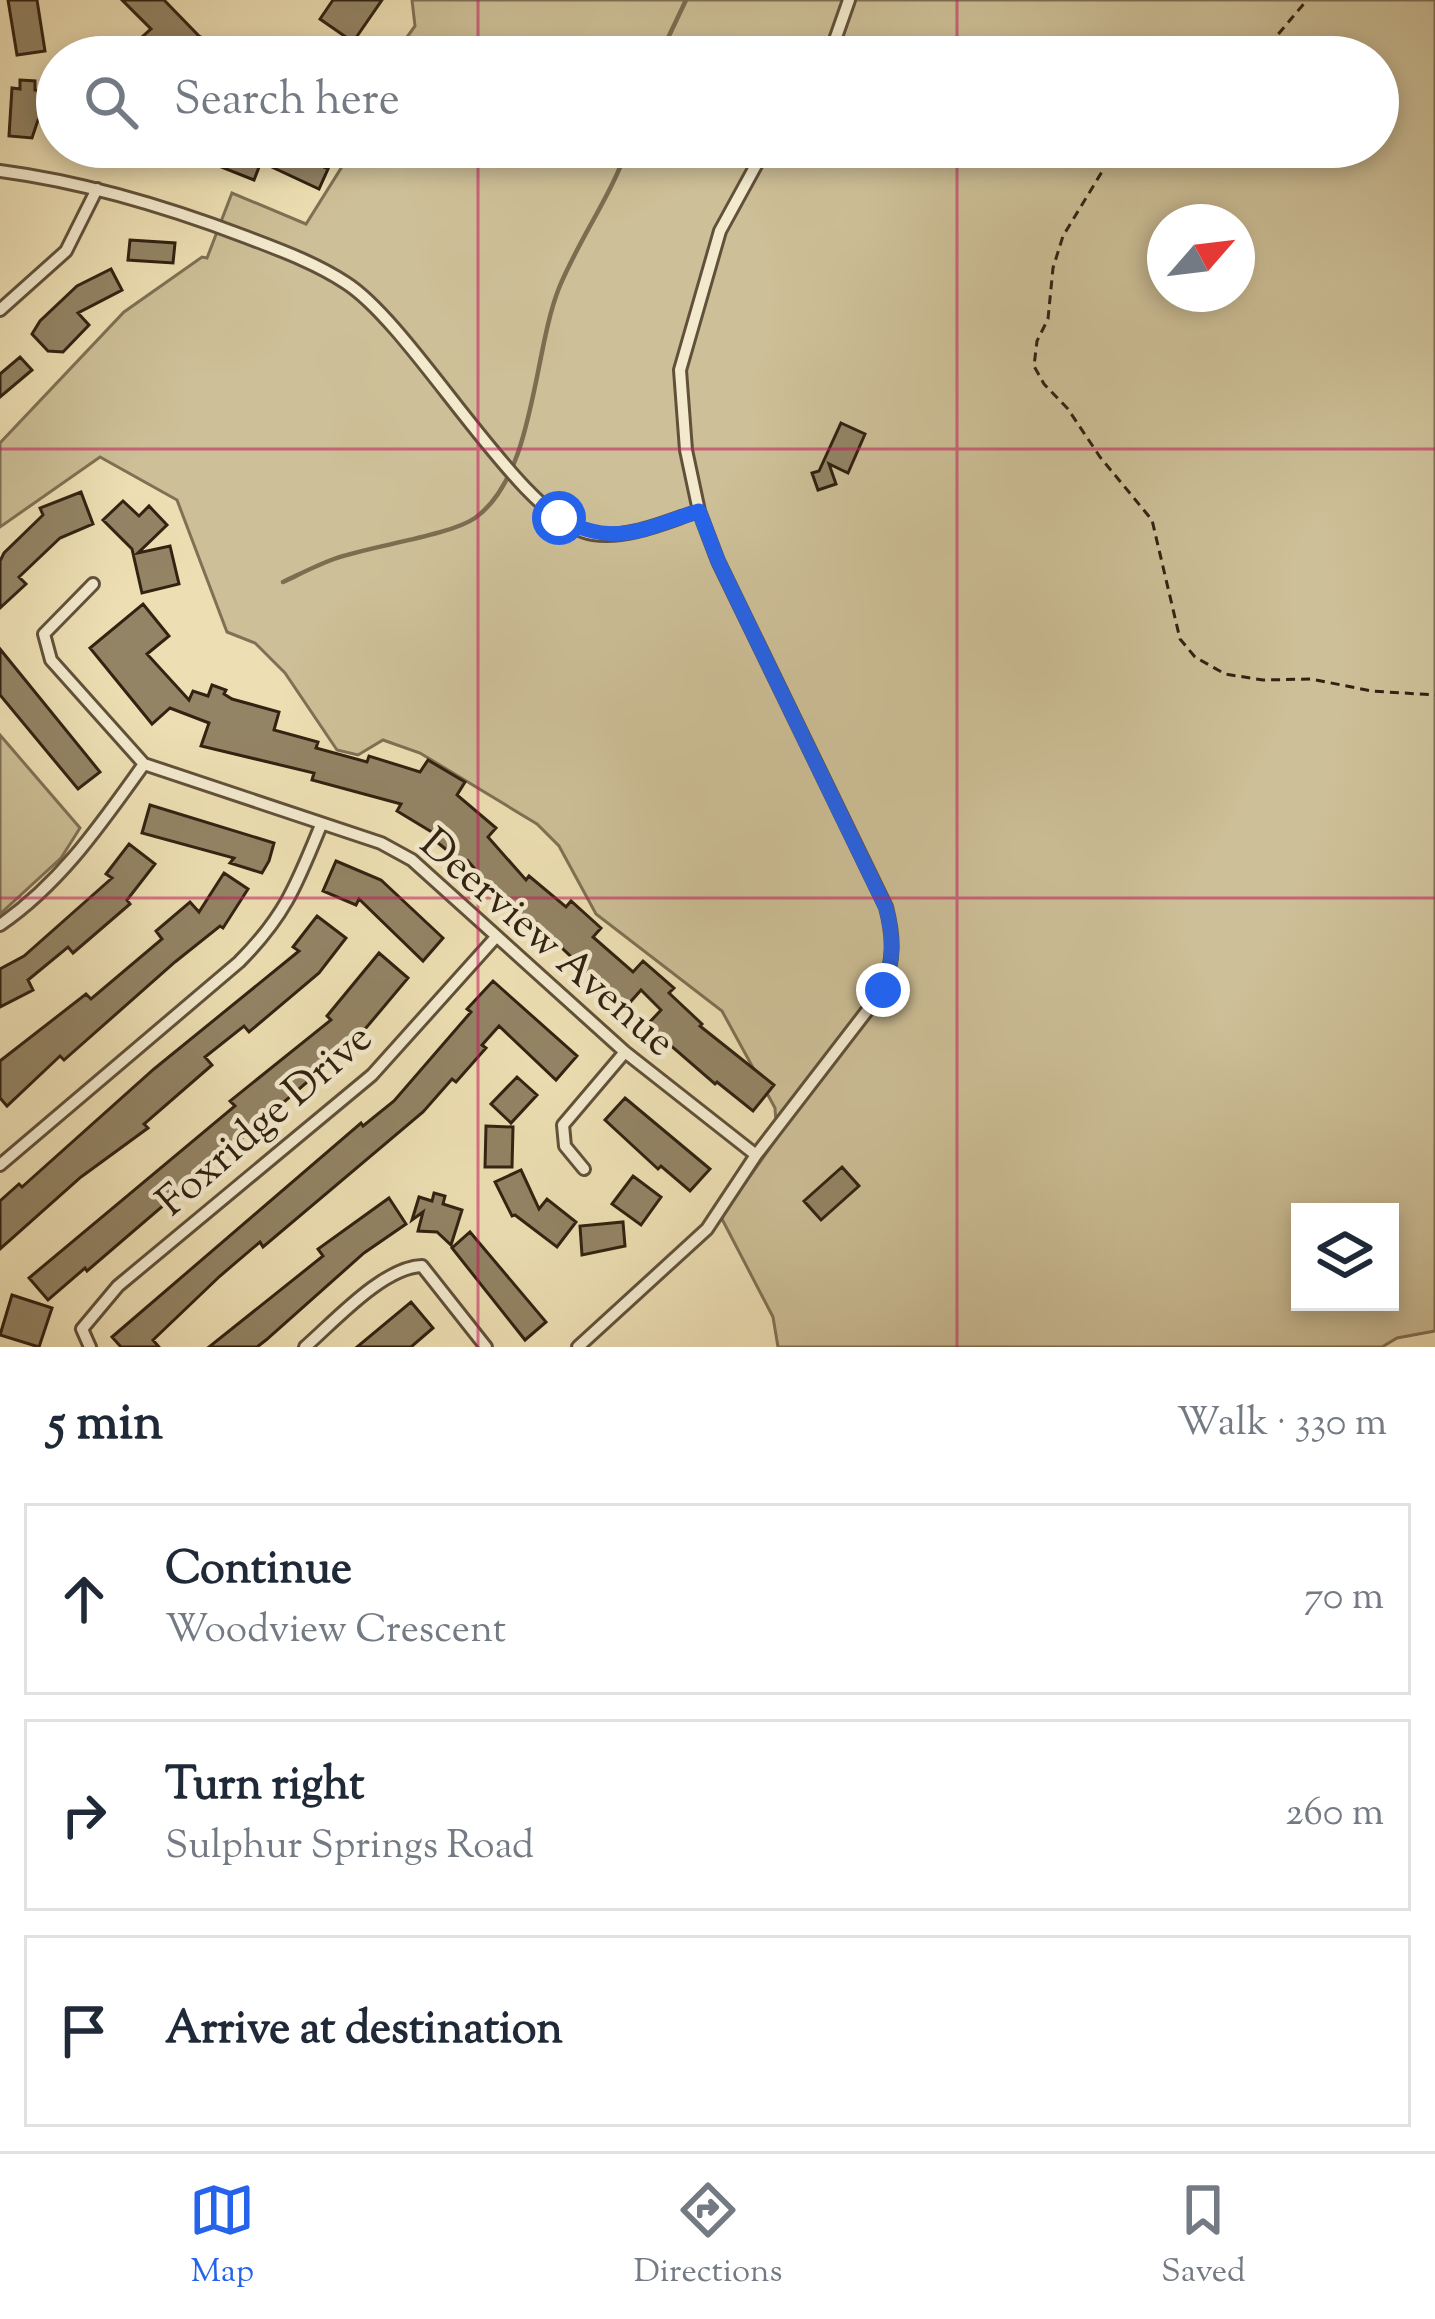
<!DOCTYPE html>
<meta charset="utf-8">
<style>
body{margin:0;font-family:"Sorts Mill Goudy",serif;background:#f2f2f3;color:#1f2937}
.controls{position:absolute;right:36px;bottom:36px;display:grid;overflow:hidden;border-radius:0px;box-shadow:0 6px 18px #0003}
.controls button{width:108px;height:108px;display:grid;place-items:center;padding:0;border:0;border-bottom:3px solid #e0e1e3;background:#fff;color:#1f2937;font:60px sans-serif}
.compass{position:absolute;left:1147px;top:204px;width:108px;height:108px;border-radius:50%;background:#fff;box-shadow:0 6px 18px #0003;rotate:62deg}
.stop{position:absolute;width:36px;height:36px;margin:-27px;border:9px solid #2563eb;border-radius:50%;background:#fff}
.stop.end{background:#2563eb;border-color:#fff;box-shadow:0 3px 12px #0008}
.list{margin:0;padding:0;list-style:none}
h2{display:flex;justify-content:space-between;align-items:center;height:156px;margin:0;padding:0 48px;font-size:51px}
h2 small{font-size:39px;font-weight:400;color:#747a83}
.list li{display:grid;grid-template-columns:78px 1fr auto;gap:36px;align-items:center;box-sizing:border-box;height:192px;margin:0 24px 24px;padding:0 24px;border:3px solid #e0e1e3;border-radius:0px}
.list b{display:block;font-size:45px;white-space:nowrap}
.list p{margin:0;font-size:39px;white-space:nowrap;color:#747a83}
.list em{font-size:39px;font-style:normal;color:#747a83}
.icon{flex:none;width:66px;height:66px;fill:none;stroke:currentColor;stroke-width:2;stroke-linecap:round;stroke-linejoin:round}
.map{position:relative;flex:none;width:1435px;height:1347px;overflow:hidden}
.search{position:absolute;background:#fff;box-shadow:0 6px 18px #0003;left:36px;right:36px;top:36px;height:132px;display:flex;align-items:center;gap:30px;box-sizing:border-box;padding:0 42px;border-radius:66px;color:#747a83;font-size:45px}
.sheet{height:804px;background:#fff}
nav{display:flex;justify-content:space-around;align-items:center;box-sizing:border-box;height:168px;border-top:3px solid #e0e1e3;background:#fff;font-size:33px;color:#747a83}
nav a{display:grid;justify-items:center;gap:6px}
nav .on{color:#2563eb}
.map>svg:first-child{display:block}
.green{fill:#cdbf97;stroke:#807054;stroke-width:3;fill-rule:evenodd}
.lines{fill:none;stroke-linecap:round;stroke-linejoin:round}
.stream{stroke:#7c6d51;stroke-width:4.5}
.building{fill:#938465;stroke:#322211;stroke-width:3}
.street-casing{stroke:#61513a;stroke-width:16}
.path{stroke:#322211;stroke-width:3;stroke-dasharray:9 6;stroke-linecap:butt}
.street{stroke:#f3eace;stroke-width:10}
.route{stroke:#2563eb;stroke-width:15}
.grid{fill:none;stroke:#c2185b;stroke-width:3;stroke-opacity:0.55}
.labels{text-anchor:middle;stroke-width:9;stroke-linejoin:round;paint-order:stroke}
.street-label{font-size:42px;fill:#322211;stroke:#f3eace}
</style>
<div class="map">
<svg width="1435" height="1347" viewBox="0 0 1435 1347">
<rect width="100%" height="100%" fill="#eddfb3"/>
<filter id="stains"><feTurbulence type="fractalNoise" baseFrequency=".00167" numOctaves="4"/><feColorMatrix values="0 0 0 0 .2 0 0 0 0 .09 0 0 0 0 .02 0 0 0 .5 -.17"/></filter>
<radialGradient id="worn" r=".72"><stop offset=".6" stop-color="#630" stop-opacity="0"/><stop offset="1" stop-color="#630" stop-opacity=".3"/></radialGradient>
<path class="green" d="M412,0H1435V1331L1397,1338L1382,1347H778L773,1317L721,1217L777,1138L775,1108L722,1011L596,914L559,846L537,824L420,753L383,740L358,755L337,750L285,673L255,643L227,632L177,500L100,457L0,527V443L124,312L202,257L207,258L232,193L306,224L343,165L328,147H1378V57H329L343,51H397L415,26ZM1165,222H1237V294H1165ZM1300,1212H1390V1302H1300Z
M0,735L80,828L61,858L0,914Z"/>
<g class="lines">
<path class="stream" d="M659,57L686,0
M283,582C300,574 317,565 334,559C369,546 449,536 475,518C535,475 533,353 559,288C579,239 611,196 628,147"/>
</g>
<path class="building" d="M8,0H37L45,51L17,55Z
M122,0H164L199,36L239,57H163L143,36L151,29Z
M333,0H382L353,42L320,19Z
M20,80L35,81V90L57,94V121L38,120L32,138L9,136L12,88L20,89Z
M228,147H279L328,169L319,189L261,162L254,180L221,167Z
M130,240L175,243L173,263L128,260Z
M111,269L122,290L78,313L89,325L63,352L48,351L32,334L40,321L77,286Z
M20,357L32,370L0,397V374Z
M841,423L865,434L848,473L829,464L836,484L818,490L812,473L819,471Z
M81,492L93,524L60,538L19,577L26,584L0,608V561L4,553L43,515L40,508Z
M123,501L139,516L149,506L167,525L138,553L170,546L179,584L142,593L132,549L103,520Z
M143,604L169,636L147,654L189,700L193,691L208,696L212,685L226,690L224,694L232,699L279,712L274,730L318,742L316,748L367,762L369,756L420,772L428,760L465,782L457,795L496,828L488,837L526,880L529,876L566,907L571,901L601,928L593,937L633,972L643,961L674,988L669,993L702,1024L700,1026L774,1085L753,1111L717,1082L715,1084L647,1025L661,1010L641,990L625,1008L544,931L499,897L468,861L465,865L432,838L435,834L397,811L401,804L312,780L314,773L201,746L209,723L170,708L152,724L90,648Z
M0,649L100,772L78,789L0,695Z
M150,805L274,843L269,861L262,873L230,863L234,858L142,833Z
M129,844L155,864L127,900L130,904L73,953L68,947L28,980L33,990L0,1007V969L24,956L112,878L106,874Z
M336,861L381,880L443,938L423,961L359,899L356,905L323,891Z
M224,873L248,889L223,928L220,926L175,962L64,1060L60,1056L7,1106L0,1098V1061L86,994L91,999L162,939L156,931L190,902L199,912Z
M317,916L346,938L319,973L249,1032L244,1026L205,1057L212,1065L144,1124L148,1128L81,1177L0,1249V1201L19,1184L22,1187L154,1069L299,951L293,947Z
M379,953L408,978L355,1041L87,1271L85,1268L48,1300L29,1278L235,1106L230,1101L331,1020L327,1016Z
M493,981L577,1056L556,1080L499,1026L482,1045L486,1048L456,1082L452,1079L423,1112L263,1247L260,1242L220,1276L153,1340L159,1347H121L112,1337L361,1123L363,1126L394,1101L471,1012L467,1009Z
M517,1077L537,1095L511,1123L491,1104Z
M625,1098L710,1169L690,1191L661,1166L658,1169L605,1120Z
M486,1126L513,1127L512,1167H485Z
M842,1167L859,1186L821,1220L804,1201Z
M521,1170L539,1209L547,1199L576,1222L557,1247L515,1215L512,1216L495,1182Z
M633,1176L661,1197L641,1225L612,1204Z
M434,1193L445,1196L443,1204L462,1210L451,1245L437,1232L418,1231L423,1212L412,1220L419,1197L432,1201Z
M389,1198L406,1224L364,1253L266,1340L257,1347H209L323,1256L318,1249Z
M623,1222L625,1246L582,1255L580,1226Z
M470,1232L546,1322L525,1340L452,1248Z
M12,1295L52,1308L39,1347L0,1335Z
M411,1302L433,1328L411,1347H357Z"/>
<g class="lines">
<g class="street-casing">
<path id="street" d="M829,57L849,0
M0,171C84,182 167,207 246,237C280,250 316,263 346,283C416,328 522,524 593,534C629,539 665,522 699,511
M0,310L66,251L97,189
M93,584L44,634L51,660L144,764L381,843L412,860L625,1052L756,1155
M0,925C61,883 101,824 144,764
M0,1165L239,962C285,916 297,884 321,825
M584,1169L565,1146L563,1125L625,1052
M90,1347L82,1329L118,1286L372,1075L496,937
M305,1347C334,1322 383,1267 422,1266L486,1347
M578,1347L707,1229L756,1155L883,990C894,960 894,938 886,907L718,561L699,511L686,450L680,370L720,231L766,147"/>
</g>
<path class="path" d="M1259,57L1307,0
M1117,147L1063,236L1053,268L1048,319L1037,341L1034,366L1044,384L1068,409L1100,457L1152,520L1180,639L1195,657L1225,674L1263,680L1311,679L1372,691L1435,695"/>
<use href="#street" class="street"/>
</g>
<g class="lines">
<path class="route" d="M559,518C615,548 643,529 699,511L718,561L886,908C894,938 894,960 883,990"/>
</g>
<path class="grid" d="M478,0V57M957,0V57M478,147V1347M957,147V1347M0,449H1435M0,898H1435"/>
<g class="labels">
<g class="street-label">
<text transform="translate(549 941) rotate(41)" y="15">Deerview Avenue</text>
<text transform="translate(263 1118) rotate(-41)" y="15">Foxridge Drive</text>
</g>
</g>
<rect width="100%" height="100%" filter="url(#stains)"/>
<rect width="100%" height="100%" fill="url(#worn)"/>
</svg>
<div class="controls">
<button><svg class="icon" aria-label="layers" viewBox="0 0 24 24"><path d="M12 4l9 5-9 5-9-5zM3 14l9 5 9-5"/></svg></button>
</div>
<svg class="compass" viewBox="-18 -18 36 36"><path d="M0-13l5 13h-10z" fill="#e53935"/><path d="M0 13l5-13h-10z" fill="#747a83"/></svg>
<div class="stop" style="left:559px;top:518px"></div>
<div class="stop end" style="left:883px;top:990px"></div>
<div class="search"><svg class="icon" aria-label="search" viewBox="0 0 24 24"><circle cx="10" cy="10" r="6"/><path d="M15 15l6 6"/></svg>Search here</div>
</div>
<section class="sheet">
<h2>5 min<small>Walk · 330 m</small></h2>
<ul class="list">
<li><svg class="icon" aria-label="ahead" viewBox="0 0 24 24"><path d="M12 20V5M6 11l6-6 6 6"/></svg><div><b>Continue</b><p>Woodview Crescent</p></div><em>70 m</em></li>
<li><svg class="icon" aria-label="right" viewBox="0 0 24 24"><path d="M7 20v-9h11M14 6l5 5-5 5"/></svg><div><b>Turn right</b><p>Sulphur Springs Road</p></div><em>260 m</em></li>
<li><svg class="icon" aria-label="arrive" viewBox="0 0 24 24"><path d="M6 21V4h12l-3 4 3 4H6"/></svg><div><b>Arrive at destination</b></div></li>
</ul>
</section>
<nav>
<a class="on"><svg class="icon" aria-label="map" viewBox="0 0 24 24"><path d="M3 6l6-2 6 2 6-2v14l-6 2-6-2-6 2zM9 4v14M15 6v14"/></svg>Map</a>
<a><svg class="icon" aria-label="directions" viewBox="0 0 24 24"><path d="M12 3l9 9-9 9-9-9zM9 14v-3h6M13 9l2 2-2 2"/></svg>Directions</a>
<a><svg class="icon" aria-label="saved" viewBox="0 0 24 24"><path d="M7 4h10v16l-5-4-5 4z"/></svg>Saved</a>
</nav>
